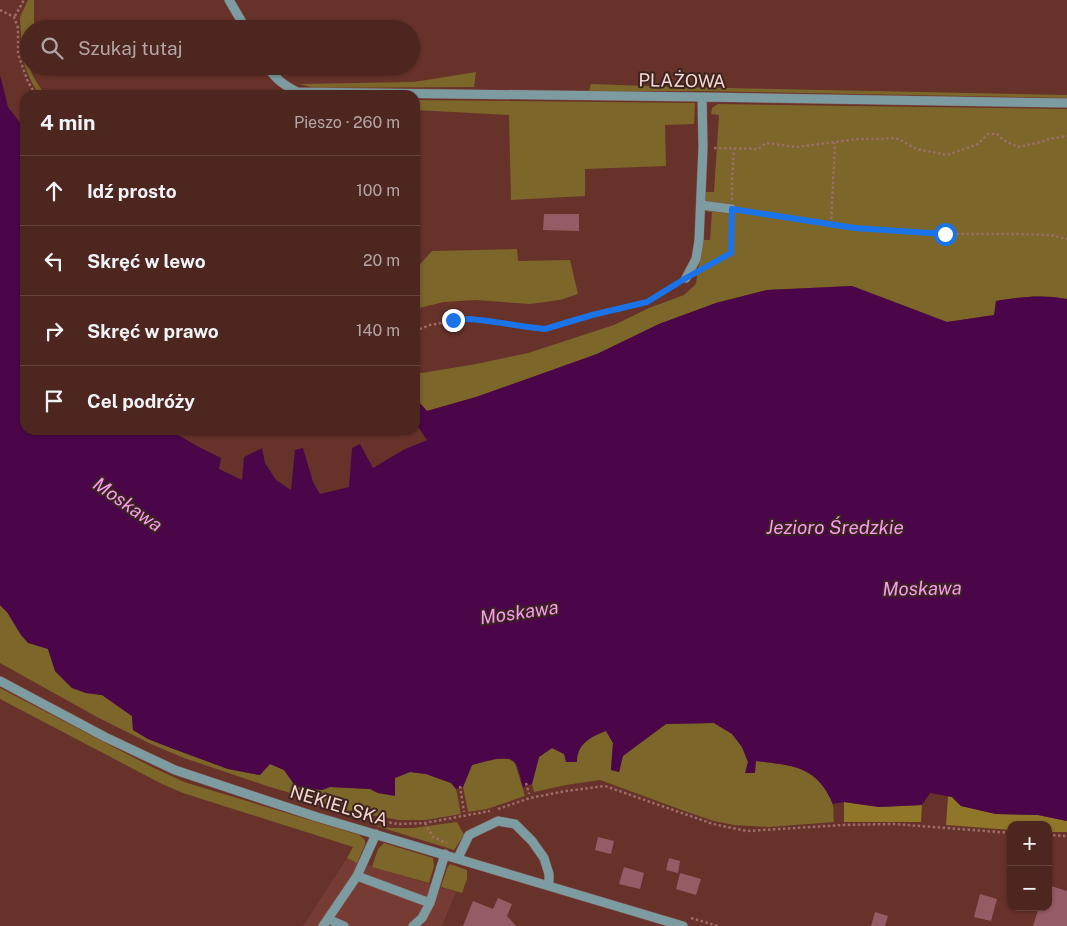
<!DOCTYPE html>
<html lang="pl">
<meta charset="utf-8">
<style>
body{margin:0;font-family:"Public Sans",sans-serif;background:#57322d;color:#f1f3f6}
.controls{position:absolute;right:15px;bottom:15px;display:grid;overflow:hidden;border-radius:10px;box-shadow:0 1px 4px #0004}
.controls button{width:45px;height:45px;display:grid;place-items:center;padding:0;border:0;border-bottom:1px solid #64433e;background:#4d2620;color:#f1f3f6;font:25px sans-serif}
.stop{position:absolute;width:15px;height:15px;margin:-11px;border:4px solid #1a73e8;border-radius:50%;background:#fff}
.stop.end{background:#1a73e8;border-color:#fff;box-shadow:0 1px 5px #0008}
.list{margin:0;padding:0;list-style:none}
h2{display:flex;justify-content:space-between;align-items:center;height:65px;margin:0;padding:0 20px;font-size:21px}
h2 small{font-size:16px;font-weight:400;color:#b3a5a5}
.list li{display:grid;grid-template-columns:32px 1fr auto;gap:15px;align-items:center;box-sizing:border-box;height:70px;padding:0 20px;border-top:1px solid #64433e}
.list b{display:block;font-size:19px;white-space:nowrap}
.list em{font-size:16px;font-style:normal;color:#b3a5a5}
.icon{flex:none;width:28px;height:28px;fill:none;stroke:currentColor;stroke-width:2;stroke-linecap:round;stroke-linejoin:round}
.map{position:relative;flex:none;width:1067px;height:926px;overflow:hidden}
.search{position:absolute;background:#4d2620;box-shadow:0 1px 4px #0004;left:20px;top:20px;width:400px;height:55px;display:flex;align-items:center;gap:12px;box-sizing:border-box;padding:0 18px;border-radius:28px;color:#b3a5a5;font-size:19px}
.panel{position:absolute;background:#4d2620;box-shadow:0 1px 4px #0004;left:20px;top:90px;width:400px;height:345px;border-radius:15px}
.map>svg:first-child{display:block}
.built{fill:#763b33}
.green{fill:#7c6629}
.forest{fill:#907628}
.water{fill:#4b0649}
.building{fill:#965c65}
.lines{fill:none;stroke-linecap:round;stroke-linejoin:round}
.minor-casing{stroke:#815048;stroke-width:10}
.path{stroke:#9c6e67;stroke-width:2.5;stroke-dasharray:2.5 2.5;stroke-linecap:butt}
.minor{stroke:#7d9ca1;stroke-width:9}
.route{stroke:#1a73e8;stroke-width:6}
.labels{text-anchor:middle;stroke-width:4;stroke-linejoin:round;paint-order:stroke}
.street-label{font-size:18px;fill:#f8d7d1;stroke:#3b231f}
.water-label{font-size:19px;font-style:italic;fill:#f79af0;stroke:#3b231f}
</style>
<div class="map">
<svg width="1067" height="926" viewBox="0 0 1067 926">
<rect width="100%" height="100%" fill="#67322a"/>
<path class="built" d="M347,858L351,860L456,892L442,926H303Z"/>
<path class="green" d="M28,0H34V29H29C29,41 25,54 29,66C31,75 40,87 45,95H39L31,81L25,67L22,52L20,17Z
M476,72L474,87L315,88L299,84L414,82Z
M591,84L676,87L1067,95V98L701,91H589Z
M415,100L695,103L694,124L665,125L666,166L585,169V196L511,200L509,115L415,110Z
M718,104L1067,109V299C1041,294 1021,297 996,301L995,315L947,322L852,286L767,290L716,303L659,324L597,354L476,397L427,411L415,398V371L422,373L476,364L528,353L614,325L649,308L684,295L696,284L702,240H710L712,212L705,211L706,192H714L719,115L711,114L712,108Z
M517,249L518,261L570,260L578,294L560,300L530,304L475,300L444,302L415,309V270L432,251Z
M0,605L7,612L21,635L48,649L55,671L72,688L86,693L102,695L132,716L133,730L148,739L171,748L228,769L259,775L270,764L284,770L296,787L322,790L330,787L370,789L378,793L395,795L394,778L410,772L426,774L451,783L456,789L461,814L426,820H399L354,812L267,786L184,758L151,744L97,717L0,663Z
M0,688L150,766L184,782L359,835L365,840V845L357,863L347,858L353,847L183,793L162,784L0,699Z
M714,723L732,734L742,747L748,762L746,773L756,761C780,764 805,764 822,785C827,791 831,798 833,806C834,811 833,816 834,822L769,827L734,825L714,821L690,813L600,780L566,785L534,792L532,784L539,757L552,748L564,754H577C583,741 593,736 606,731L613,743L611,769L619,772L622,756L666,724Z
M496,759H509L515,763L525,796L487,809L468,812L463,787L472,765Z
M457,822L464,835L454,850L373,825L391,828H413Z
M384,843L433,858L434,866L429,883L372,867L378,849Z
M450,864L467,870V879L462,893L441,887L447,868Z"/>
<path class="forest" d="M948,796L952,797L961,806L996,814L1038,815L1067,821V832H1048V825H1011V830L946,825Z
M844,802L879,807L922,805L921,822H844Z"/>
<path class="water" d="M0,75L8,107L25,129V430H169L199,447L221,458L219,469L242,480L244,457L262,448L265,463L276,480L291,490L295,450L303,448L313,482L320,494L349,487L352,448L360,444L373,468L403,450L427,440L415,422V398L427,411L476,397L597,354L659,324L716,303L767,290L852,286L947,322L994,315L996,301C1021,297 1041,294 1067,299V821L1038,815L996,814L961,806L952,797L930,793L922,805L879,807L844,802L833,804C816,765 794,766 756,761L755,773H745L748,762L742,747L732,734L714,723L666,724L623,756L619,772L611,770L613,743L606,731C591,736 577,744 577,762H566L564,754L552,748L539,757L532,784L523,787C521,781 519,768 515,763C508,753 483,762 472,765L463,787L456,789L451,783L426,774L410,772L395,778V796L378,793L370,789L330,787L322,790L296,787L284,770L270,764L260,775L228,769L171,748L148,739L133,730L132,716L102,695L86,693L72,688L55,671L48,649L28,643L21,635L7,612L0,605Z"/>
<path class="building" d="M544,214H579V231L543,230Z
M598,837L614,841L611,854L595,850Z
M669,858L680,861L678,873L666,870Z
M624,867L644,873L640,889L619,884Z
M680,873L701,879L696,895L676,889Z
M1048,885L1067,891V926H1033L1039,907H1048Z
M980,894L997,899L991,921L974,917Z
M498,898L512,904L507,916L516,926H463L473,901L493,909Z
M875,912L888,916L885,926H871Z"/>
<g class="lines">
<g class="minor-casing">
<path id="minor" d="M229,0L246,29
M267,66C275,79 284,85 297,92L702,97L1067,103
M701,205L732,209
M686,278L696,259L699,241L703,147L702,97
M0,681L105,737L175,770L268,801L317,817L683,926
M458,858L469,835L498,821L515,824L532,841L544,858L549,874V885
M357,876L430,903
M328,919L344,926
M323,926L357,876L376,834
M413,926L422,918L430,903L445,854"/>
</g>
<path class="path" d="M0,10L14,17L18,28V54L28,82L36,95
M15,16L24,0
M714,148L758,149L766,143L797,147L858,139H878L891,138L899,139L916,149L947,155L978,144L988,134H997L1003,140L1018,147L1041,142L1049,139L1067,136
M732,200V179L734,149
M743,210L855,228L945,234H1015L1050,235L1067,239
M831,224L835,143
M704,268L731,253L732,220
M415,331L430,325L453,321L469,319L488,321L528,327L545,329L592,315L647,302L677,284
M526,783L529,794
M460,786L464,812
M312,802L380,821L398,824L425,823L490,811
M498,809L530,798L566,791L605,786L713,824L747,831L843,825L894,824L1011,833
M425,823L433,837L447,843
M1048,835L1067,836
M691,918L718,926"/>
<use href="#minor" class="minor"/>
</g>
<g class="lines">
<path class="route" d="M453,320L470,319L488,321L528,327L545,329L592,315L647,302L686,278L731,253L732,209L855,228L945,234"/>
</g>
<g class="labels">
<g class="street-label">
<text transform="translate(682 81) rotate(1)" y="6">PLAŻOWA</text>
<text transform="translate(339 806) rotate(17)" y="6">NEKIELSKA</text>
</g>
<g class="water-label">
<text transform="translate(128 504) rotate(35)" y="7">Moskawa</text>
<text x="835" y="534">Jezioro Średzkie</text>
<text transform="translate(922 588) rotate(-1)" y="7">Moskawa</text>
<text transform="translate(519 612) rotate(-8)" y="7">Moskawa</text>
</g>
</g>
</svg>
<div class="controls">
<button>+</button>
<button>−</button>
</div>
<div class="stop" style="left:945px;top:234px"></div>
<div class="stop end" style="left:453px;top:320px"></div>
<div class="search"><svg class="icon" aria-label="search" viewBox="0 0 24 24"><circle cx="10" cy="10" r="6"/><path d="M15 15l6 6"/></svg>Szukaj tutaj</div>
<section class="panel">
<h2>4 min<small>Pieszo · 260 m</small></h2>
<ul class="list">
<li><svg class="icon" aria-label="ahead" viewBox="0 0 24 24"><path d="M12 20V5M6 11l6-6 6 6"/></svg><div><b>Idź prosto</b></div><em>100 m</em></li>
<li><svg class="icon" aria-label="left" viewBox="0 0 24 24"><path d="M17 20v-9H6M10 6l-5 5 5 5"/></svg><div><b>Skręć w lewo</b></div><em>20 m</em></li>
<li><svg class="icon" aria-label="right" viewBox="0 0 24 24"><path d="M7 20v-9h11M14 6l5 5-5 5"/></svg><div><b>Skręć w prawo</b></div><em>140 m</em></li>
<li><svg class="icon" aria-label="arrive" viewBox="0 0 24 24"><path d="M6 21V4h12l-3 4 3 4H6"/></svg><div><b>Cel podróży</b></div></li>
</ul>
</section>
</div>
